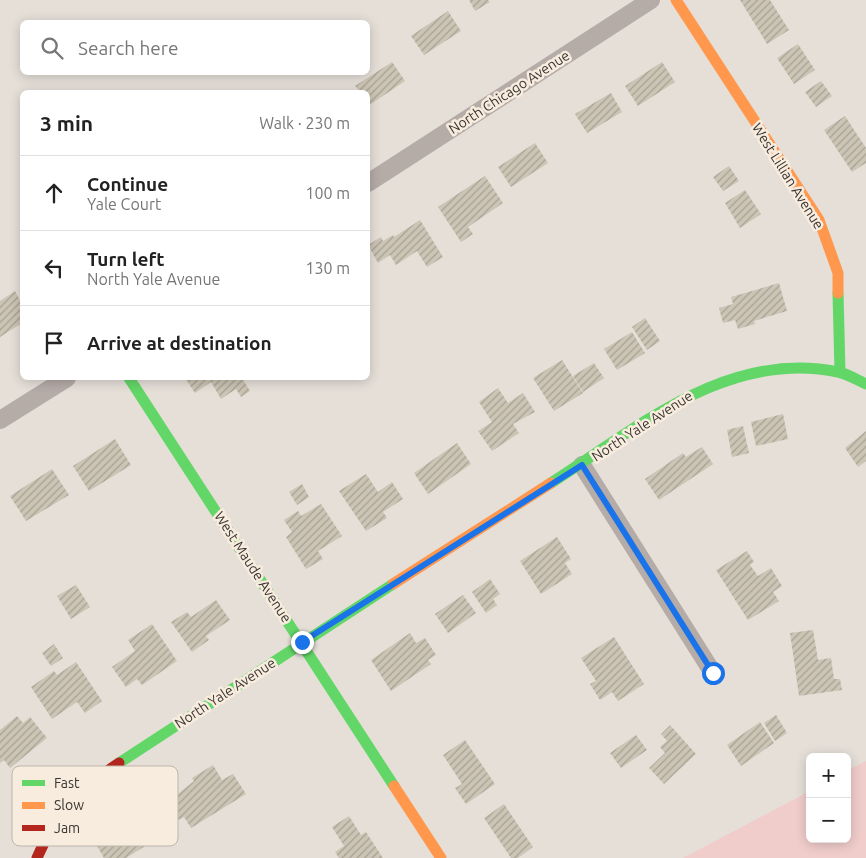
<!DOCTYPE html>
<meta charset="utf-8">
<style>
body{margin:0;font-family:Ubuntu,sans-serif;background:#f6f6f6;color:#222}
.controls{position:absolute;right:15px;bottom:15px;display:grid;overflow:hidden;border-radius:8px;box-shadow:0 2px 12px #0003}
.controls button{width:45px;height:45px;display:grid;place-items:center;padding:0;border:0;border-bottom:1px solid #e0e0e0;background:#fff;color:#222;font:25px sans-serif}
.stop{position:absolute;width:15px;height:15px;margin:-11px;border:4px solid #1a73e8;border-radius:50%;background:#fff}
.stop.end{background:#1a73e8;border-color:#fff;box-shadow:0 1px 5px #0008}
.list{margin:0;padding:0;list-style:none}
h2{display:flex;justify-content:space-between;align-items:center;height:65px;margin:0;padding:0 20px;font-size:21px}
h2 small{font-size:16px;font-weight:400;color:#767676}
.list li{display:grid;grid-template-columns:32px 1fr auto;gap:15px;align-items:center;box-sizing:border-box;height:75px;padding:0 20px;border-top:1px solid #e0e0e0}
.list b{display:block;font-size:19px;white-space:nowrap}
.list p{margin:0;font-size:16px;white-space:nowrap;color:#767676}
.list em{font-size:16px;font-style:normal;color:#767676}
.icon{flex:none;width:28px;height:28px;fill:none;stroke:currentColor;stroke-width:2;stroke-linecap:round;stroke-linejoin:round}
.map{position:relative;flex:none;width:866px;height:858px;overflow:hidden}
.search{position:absolute;background:#fff;box-shadow:0 2px 12px #0003;left:20px;top:20px;width:350px;height:55px;display:flex;align-items:center;gap:12px;box-sizing:border-box;padding:0 18px;border-radius:8px;color:#767676;font-size:19px}
.panel{position:absolute;background:#fff;box-shadow:0 2px 12px #0003;left:20px;top:90px;width:350px;height:290px;border-radius:8px}
.map>svg:first-child{display:block}
.park{fill:#f0cdcb}
.building{fill:url(#building-hatch)}
.lines{fill:none;stroke-linecap:round;stroke-linejoin:round}
.street{stroke:#b5aba7;stroke-width:18}
.fast{stroke:#63d668;stroke-width:11}
.slow{stroke:#ff974d;stroke-width:11}
.jam{stroke:#b3261e;stroke-width:11}
.route{stroke:#1a73e8;stroke-width:6}
.labels{text-anchor:middle;stroke-width:5;stroke-linejoin:round;paint-order:stroke}
.street-label{font-size:14px;fill:#38342f;stroke:#f8ecdf}
.key{fill:#f8ecdf;stroke:#beb5aa;stroke-width:1}
.key-label{font-size:14px;fill:#38342f}
</style>
<div class="map">
<svg width="866" height="858" viewBox="0 0 866 858">
<defs>
<pattern id="building-hatch" width="6" height="6" patternUnits="userSpaceOnUse" patternTransform="scale(1.25)"><rect width="6" height="6" fill="#ccc5b5"/><path d="M-1 1l2-2M0 6l6-6M5 7l2-2" fill="none" stroke="#a7a194"/></pattern>
</defs>
<rect width="100%" height="100%" fill="#e5dfd8"/>
<path class="park" d="M866,761V858H683L810,791V839H847V771Z"/>
<path class="building" d="M469,0H488L490,2L475,11Z
M740,0H770L789,30L767,44Z
M448,11L461,31L424,55L411,36Z
M798,44L815,70L794,84L777,58Z
M392,62L405,81L368,106V92H360L355,86Z
M662,62L675,82L638,106L625,86Z
M821,81L832,96L816,107L805,92Z
M611,93L622,112L587,133L575,114Z
M845,116L866,148V163L852,172L824,130Z
M535,143L548,163L511,187L498,167Z
M729,166L739,181L723,191L713,177Z
M485,176L503,203L468,227L473,234L461,242L438,207Z
M745,190L761,214L740,228L725,203Z
M420,220L443,257L427,267L417,251L396,265L390,255L378,263L368,245L381,237L383,241L393,235L394,237Z
M779,283L787,311L754,321L755,324L738,329L735,320L723,323L719,308L733,304L731,297Z
M15,291L22,304V323L0,337V301Z
M645,318L660,341L647,350L632,327Z
M632,332L645,353L617,370L604,349Z
M562,360L583,393L554,411L533,378Z
M594,363L604,378L583,392L573,376Z
M185,378H242L250,391L241,397L236,389L221,399L211,382L195,393Z
M498,388L508,403L523,393L535,412L513,424L519,433L492,451L478,431L492,422L479,402Z
M783,414L788,439L756,446L751,422Z
M743,426L749,453L732,457L727,430Z
M866,431V461L858,467L845,448Z
M115,439L131,465L89,491L73,466Z
M457,443L471,464L428,494L414,473Z
M702,447L713,464L659,500L645,479L683,453L686,457Z
M52,469L69,495L26,521L10,496Z
M366,474L378,492L392,482L403,499L383,512L387,518L366,531L339,491Z
M302,484L309,497L297,505L289,492Z
M321,504L342,536L318,551L323,559L306,569L286,537L292,532L284,520L298,511L301,516Z
M557,537L571,559L565,563L572,574L541,594L520,561Z
M747,551L754,562L750,565L758,576L771,568L782,586L773,592L779,601L748,620L716,570Z
M490,579L500,594L493,599L497,605L486,613L472,592Z
M76,585L90,607L71,619L57,596Z
M463,595L476,613L448,633L435,614Z
M216,600L230,620L206,636L209,640L192,652L171,622L187,612L191,617Z
M152,624L177,661L142,685L137,679L126,687L112,667L135,651L128,640Z
M813,630L818,660L831,658L834,679H840L842,690L799,696L790,633Z
M410,633L416,643L425,638L436,655L428,660L431,664L391,691L371,660Z
M614,637L644,684L618,701L612,692L600,700L590,684L596,681L581,658Z
M54,644L63,658L51,666L42,653Z
M76,662L102,701L85,713L77,702L52,719L31,687L54,671L57,675Z
M776,715L787,733L775,741L764,723Z
M17,716L23,723L30,717L47,738L10,768L4,760L0,763V730Z
M760,722L774,743L741,766L727,745Z
M670,725L696,754L664,784L649,768L665,753L660,747L667,741L661,734Z
M636,735L647,750L621,768L610,753Z
M465,740L495,784L466,804L455,788L462,784L443,755Z
M213,765L222,780L233,774L246,794L191,828L184,817L179,820L171,807L178,802L174,797L194,781L192,778Z
M504,804L533,847L518,858H511L484,818Z
M349,816L361,835L366,832L383,858H339L335,852L344,846L332,827Z
M142,818L155,840L126,858H104L97,846Z"/>
<g class="lines">
<path class="street" d="M368,183L651,0
M0,420L67,378
M582,465L713,673"/>
<path class="fast" d="M838,293L840,372
M129,378L394,786
M551,483C637,428 729,349 838,372C848,374 857,380 866,384
M119,763L393,584"/>
<path class="slow" d="M676,0L819,220L838,273V293
M393,584L551,483
M394,786L441,858"/>
<path class="jam" d="M37,858C56,813 78,790 119,763"/>
</g>
<g class="lines">
<path class="route" d="M302,642L582,465L713,673"/>
</g>
<g class="labels">
<g class="street-label">
<text transform="translate(509 92) rotate(-33)" y="5">North Chicago Avenue</text>
<text transform="translate(788 176) rotate(58)" y="5">West Lillian Avenue</text>
<text transform="translate(642 426) rotate(-33)" y="5">North Yale Avenue</text>
<text transform="translate(253 567) rotate(57)" y="5">West Maude Avenue</text>
<text transform="translate(225 693) rotate(-33)" y="5">North Yale Avenue</text>
</g>
</g>
<rect x="12" y="766" width="166" height="80" rx="8" class="key"/>
<rect x="22" y="780" width="23" height="6" fill="#63d668"/>
<rect x="22" y="802" width="23" height="7" fill="#ff974d"/>
<rect x="22" y="825" width="23" height="6" fill="#b3261e"/>
<g class="key-label">
<text x="54" y="788">Fast</text>
<text x="54" y="810">Slow</text>
<text x="54" y="833">Jam</text>
</g>
</svg>
<div class="controls">
<button>+</button>
<button>−</button>
</div>
<div class="stop" style="left:713px;top:673px"></div>
<div class="stop end" style="left:302px;top:642px"></div>
<div class="search"><svg class="icon" aria-label="search" viewBox="0 0 24 24"><circle cx="10" cy="10" r="6"/><path d="M15 15l6 6"/></svg>Search here</div>
<section class="panel">
<h2>3 min<small>Walk · 230 m</small></h2>
<ul class="list">
<li><svg class="icon" aria-label="ahead" viewBox="0 0 24 24"><path d="M12 20V5M6 11l6-6 6 6"/></svg><div><b>Continue</b><p>Yale Court</p></div><em>100 m</em></li>
<li><svg class="icon" aria-label="left" viewBox="0 0 24 24"><path d="M17 20v-9H6M10 6l-5 5 5 5"/></svg><div><b>Turn left</b><p>North Yale Avenue</p></div><em>130 m</em></li>
<li><svg class="icon" aria-label="arrive" viewBox="0 0 24 24"><path d="M6 21V4h12l-3 4 3 4H6"/></svg><div><b>Arrive at destination</b></div></li>
</ul>
</section>
</div>
